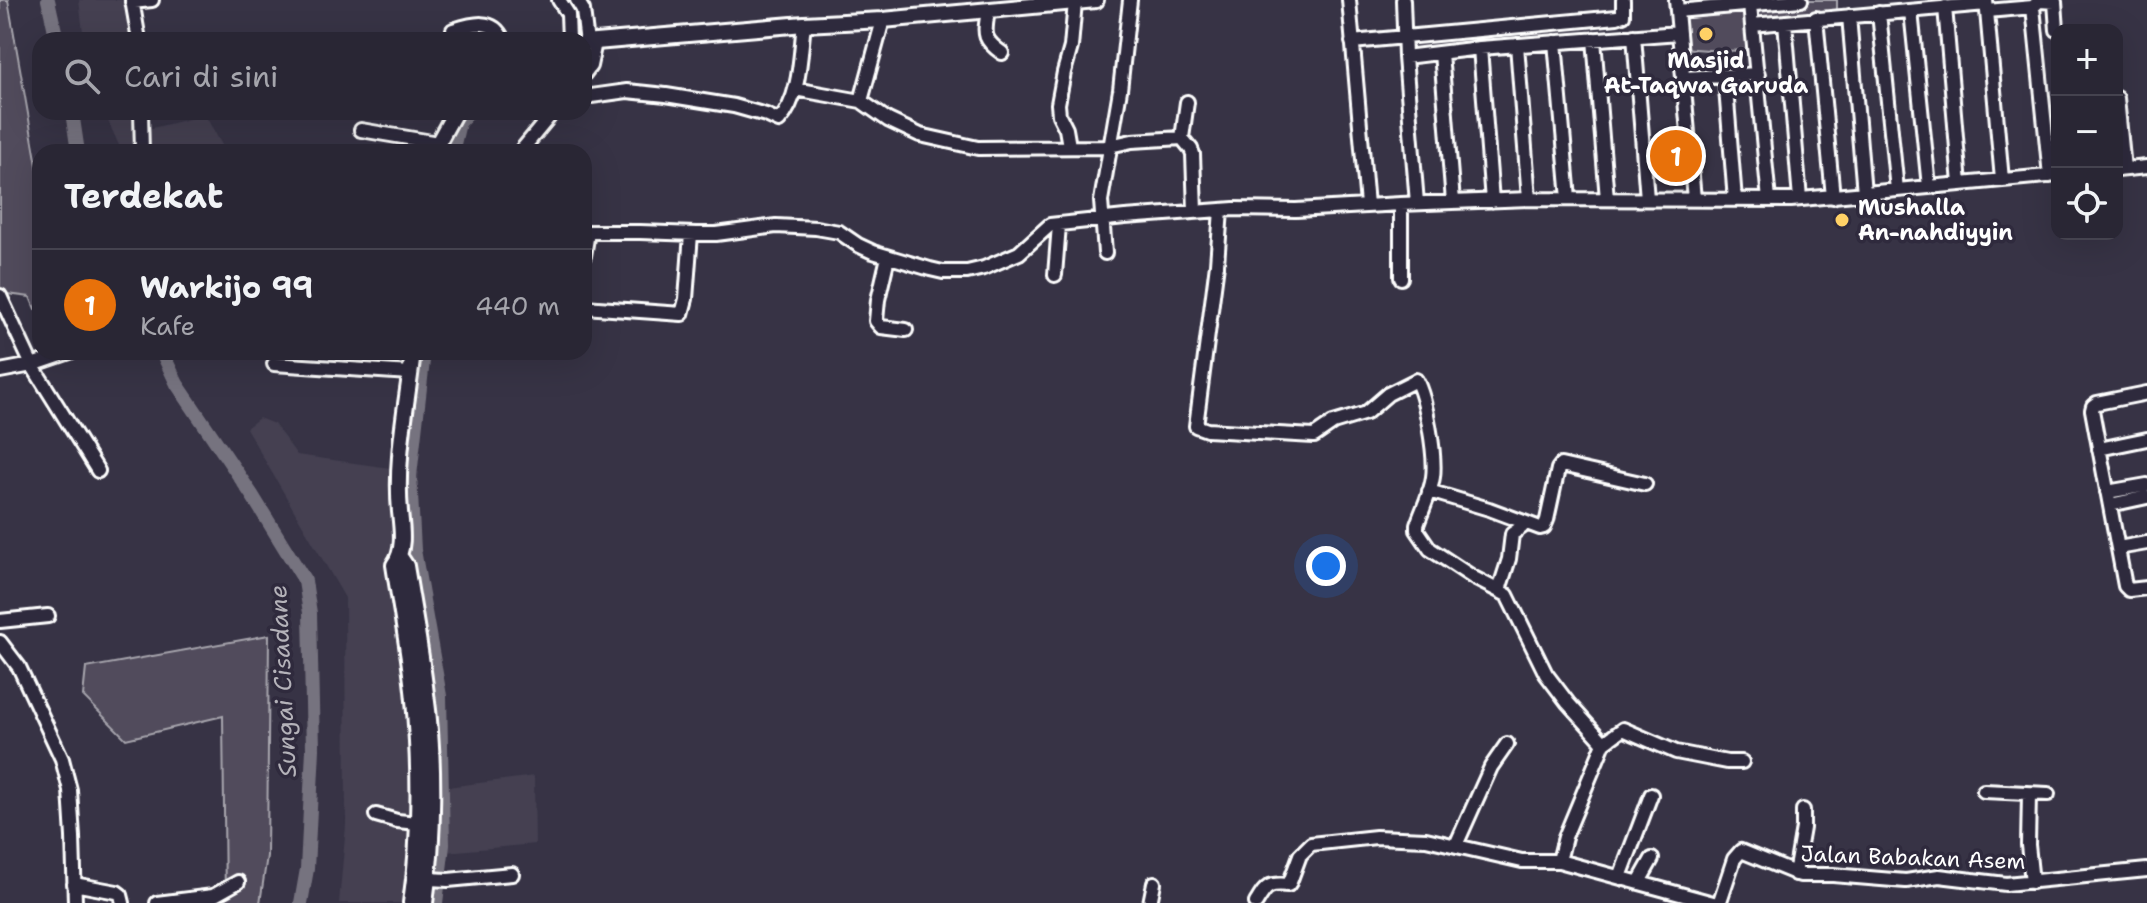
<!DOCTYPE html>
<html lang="id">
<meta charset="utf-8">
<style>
body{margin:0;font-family:"Shantell Sans",sans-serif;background:#353240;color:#f1f3f6}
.controls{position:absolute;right:24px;top:24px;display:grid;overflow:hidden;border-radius:16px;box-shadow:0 8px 32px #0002}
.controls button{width:72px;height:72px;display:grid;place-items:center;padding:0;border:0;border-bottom:2px solid #45434f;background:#292634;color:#f1f3f6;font:40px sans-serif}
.you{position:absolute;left:1326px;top:566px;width:28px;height:28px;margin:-20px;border:6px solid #fff;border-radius:50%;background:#1a73e8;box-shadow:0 0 0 12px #1a73e833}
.badge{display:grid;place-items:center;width:52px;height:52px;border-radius:50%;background:#ffd166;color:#fff;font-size:26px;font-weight:700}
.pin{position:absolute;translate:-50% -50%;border:4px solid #fff;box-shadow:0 2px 8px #0006}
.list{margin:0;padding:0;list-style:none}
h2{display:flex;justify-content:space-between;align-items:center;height:104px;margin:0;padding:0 32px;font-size:34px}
h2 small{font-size:26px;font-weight:400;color:#a5a5ac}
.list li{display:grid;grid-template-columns:52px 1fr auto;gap:24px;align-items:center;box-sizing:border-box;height:112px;padding:0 32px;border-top:2px solid #45434f}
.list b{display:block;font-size:30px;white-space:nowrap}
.list p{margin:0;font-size:26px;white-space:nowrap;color:#a5a5ac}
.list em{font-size:26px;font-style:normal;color:#a5a5ac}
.icon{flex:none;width:44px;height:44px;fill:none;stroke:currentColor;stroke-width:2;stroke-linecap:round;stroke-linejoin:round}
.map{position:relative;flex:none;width:2147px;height:903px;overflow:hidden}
.search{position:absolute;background:#292634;box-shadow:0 8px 32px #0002;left:32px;top:32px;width:560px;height:88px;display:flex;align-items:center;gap:20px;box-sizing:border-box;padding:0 28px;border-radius:24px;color:#a5a5ac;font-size:30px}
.panel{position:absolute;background:#292634;box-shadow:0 8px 32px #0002;left:32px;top:144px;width:560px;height:216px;border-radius:24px}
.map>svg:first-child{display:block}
.built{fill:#444051}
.green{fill:#514c5c;stroke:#a8a6ae;stroke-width:2}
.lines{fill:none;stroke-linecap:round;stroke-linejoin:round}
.river{stroke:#76737f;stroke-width:14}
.minor-casing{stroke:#fff;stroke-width:18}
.major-casing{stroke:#fff;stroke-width:20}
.minor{stroke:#2f2a3d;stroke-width:12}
.major{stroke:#2f2a3d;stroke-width:14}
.poi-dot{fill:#ffd166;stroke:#2f2a3d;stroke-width:3}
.labels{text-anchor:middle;stroke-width:7;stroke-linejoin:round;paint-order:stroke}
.poi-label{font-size:22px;font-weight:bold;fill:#fff;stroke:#2f2a3d}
.street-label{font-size:22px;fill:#fff;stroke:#2f2a3d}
.water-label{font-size:24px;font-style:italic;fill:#b4b2b9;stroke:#2f2a3d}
</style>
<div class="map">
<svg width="2147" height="903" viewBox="0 0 2147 903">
<rect width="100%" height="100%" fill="#373345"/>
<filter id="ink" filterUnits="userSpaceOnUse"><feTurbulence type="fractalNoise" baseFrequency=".0125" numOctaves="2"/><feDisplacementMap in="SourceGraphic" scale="16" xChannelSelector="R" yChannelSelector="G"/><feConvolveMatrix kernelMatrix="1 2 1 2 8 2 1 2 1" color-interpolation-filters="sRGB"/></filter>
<g filter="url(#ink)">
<path class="built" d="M79,0H132L136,40H84Z
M104,112H145L148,129L205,115L226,152H122Z
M259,418L274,424L297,455L419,472L415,518L442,702L447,787L534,776L535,844L446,852L440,903H339L346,825L345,598L246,428Z"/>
<path class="green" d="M0,0H8L40,182V307L35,309L30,297L0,293Z
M1801,0H1837V15L1753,24L1752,4Z
M1749,7L1752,50L1722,51L1682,48L1680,14Z
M269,635L267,856L260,903H225L223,716L126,739L83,696L86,668Z"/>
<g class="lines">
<path class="river" d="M48,0L57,40
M569,0L579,21L580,36
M72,112L78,152
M452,152L459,123L469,112
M162,352L177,384L252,495L305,581L310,613L313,749L307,869L301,903
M424,352L410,476L414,550L440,696L443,845L436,903"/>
<g class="minor-casing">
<path id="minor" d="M132,0L139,40
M559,0L568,14L569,40
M577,0L583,10L587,43
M1349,0L1367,205
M1403,0L1405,57L1417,203
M1676,0L1694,199
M1986,0L2002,180
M2040,1L2055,2L2057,30
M132,2L152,0
M1750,5L1769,200
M1945,7L1960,184
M2033,7L2050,176
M988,10C985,33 981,38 1002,53
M1677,11L1801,0
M1911,11L1929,187
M1987,11L2033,7L2040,0
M1879,13L1897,190
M1849,16L1864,193
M1816,18L1833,197
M1785,22L1800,199
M1752,25L1986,4
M453,30C472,24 494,17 503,40
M1634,36L1647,199
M1594,39L1607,199
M1352,42L1617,17L1623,15V0
M1555,42L1569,199
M1517,45L1529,199
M1480,48L1492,201
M1441,53L1453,202
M1405,57L1480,48L1679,33
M584,74L590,66L595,42
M1725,76L1735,200
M1684,78L1758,74
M795,89L861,101L888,120L920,135L978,148L1105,147L1132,141L1182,138L1187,102
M584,97L627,91L666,95L734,106L766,115L779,121C801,97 800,55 804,24
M2117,98L2124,169
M861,101L883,20
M141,112L142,152
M361,130L438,143
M1182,138L1191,149L1193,154L1195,211
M1069,146L1066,129L1059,115L1058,104L1064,72L1071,47L1075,2
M520,152L553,112
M2117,170L2147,167
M1401,204V278
M1221,210L1217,264L1196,426L1207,430L1314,436L1333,423L1366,413L1388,394L1416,380C1426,398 1436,456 1433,477C1431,493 1422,510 1417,525V530L1430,549L1474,578L1507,595L1546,674L1568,703L1604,743L1565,837L1559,861
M584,232H640L696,234H716L776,226L816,228L839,232L858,245L873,252L930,269L943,272H967L984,268L1019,253L1050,225L1125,217L1234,209L1296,210L1401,204L1529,199L1791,200L2057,175
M1105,253L1101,201L1120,90L1130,0
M584,256L588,232
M888,257L878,300L876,321L881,327L906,330
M1055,275L1059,225
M0,296L32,365L98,471
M584,307L682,314L686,299L691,234
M274,364L410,373
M0,371L32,365L70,352
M2147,393L2097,403L2093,406L2092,410L2125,586L2129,590L2147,588
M2099,449L2147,439
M1429,491L1489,509L1540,528L1544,527L1547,520L1558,469L1561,465L1645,484
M2107,492L2147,485
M2110,505L2147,497
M2118,548L2147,543
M1499,590L1509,559L1512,534L1522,527L1524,524
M0,621L48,616
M0,642L19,667L62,759L70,790L73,837L75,903
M1604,743L1623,729L1676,752L1727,762H1742
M1984,791L2048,794
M2029,794L2028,845L2032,882
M376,815L397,821L418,823
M1456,845L1491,767L1507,744
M1795,874L1803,828V810
M1620,877L1651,795
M429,879L448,880L512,874
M1639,882L1652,859
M74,884L117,892L121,895L123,903
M157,903L213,896L238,882
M1150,903L1154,883
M1256,903C1266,887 1267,883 1288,885L1290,882L1300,855L1311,844L1376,837L1426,839L1522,861H1559L1713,903
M1717,903L1720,901L1734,859L1741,851L1800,875H1833L1893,880L1906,881L1939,876L2006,884L2147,870"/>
</g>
<g class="major-casing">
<path id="major" d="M584,43L804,24L883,20L1096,0
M437,152L438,143L455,112
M400,557L406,566C413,608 421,651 426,694C435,758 434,839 425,903
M411,903C421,836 420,767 414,700C410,655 401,610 394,565C405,550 402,530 400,512C395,458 407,405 413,352"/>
</g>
<use href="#minor" class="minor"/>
<use href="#major" class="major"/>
</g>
</g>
<g class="poi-dot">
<circle cx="1706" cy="34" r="8"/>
<circle cx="1842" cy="220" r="8"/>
</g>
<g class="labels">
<g class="poi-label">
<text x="1706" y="68">Masjid<tspan x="1706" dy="25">At-Taqwa Garuda</tspan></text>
<text x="1858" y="215" text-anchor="start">Mushalla<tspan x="1858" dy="25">An-nahdiyyin</tspan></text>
</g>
<g class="street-label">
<text transform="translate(1913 857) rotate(2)" y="8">Jalan Babakan Asem</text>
</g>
<g class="water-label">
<text transform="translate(283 681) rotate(-93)" y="8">Sungai Cisadane</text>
</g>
</g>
</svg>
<div class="controls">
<button>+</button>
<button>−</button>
<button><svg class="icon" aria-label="locate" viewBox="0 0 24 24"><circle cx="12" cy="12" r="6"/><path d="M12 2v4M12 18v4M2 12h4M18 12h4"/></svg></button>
</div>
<div class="you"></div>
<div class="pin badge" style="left:1676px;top:156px;background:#e8710a">1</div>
<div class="search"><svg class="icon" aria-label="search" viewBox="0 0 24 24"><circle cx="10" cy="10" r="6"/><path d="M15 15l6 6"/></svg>Cari di sini</div>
<section class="panel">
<h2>Terdekat<small></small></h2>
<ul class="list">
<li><span class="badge" style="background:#e8710a">1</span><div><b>Warkijo 99</b><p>Kafe</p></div><em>440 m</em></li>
</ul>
</section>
</div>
